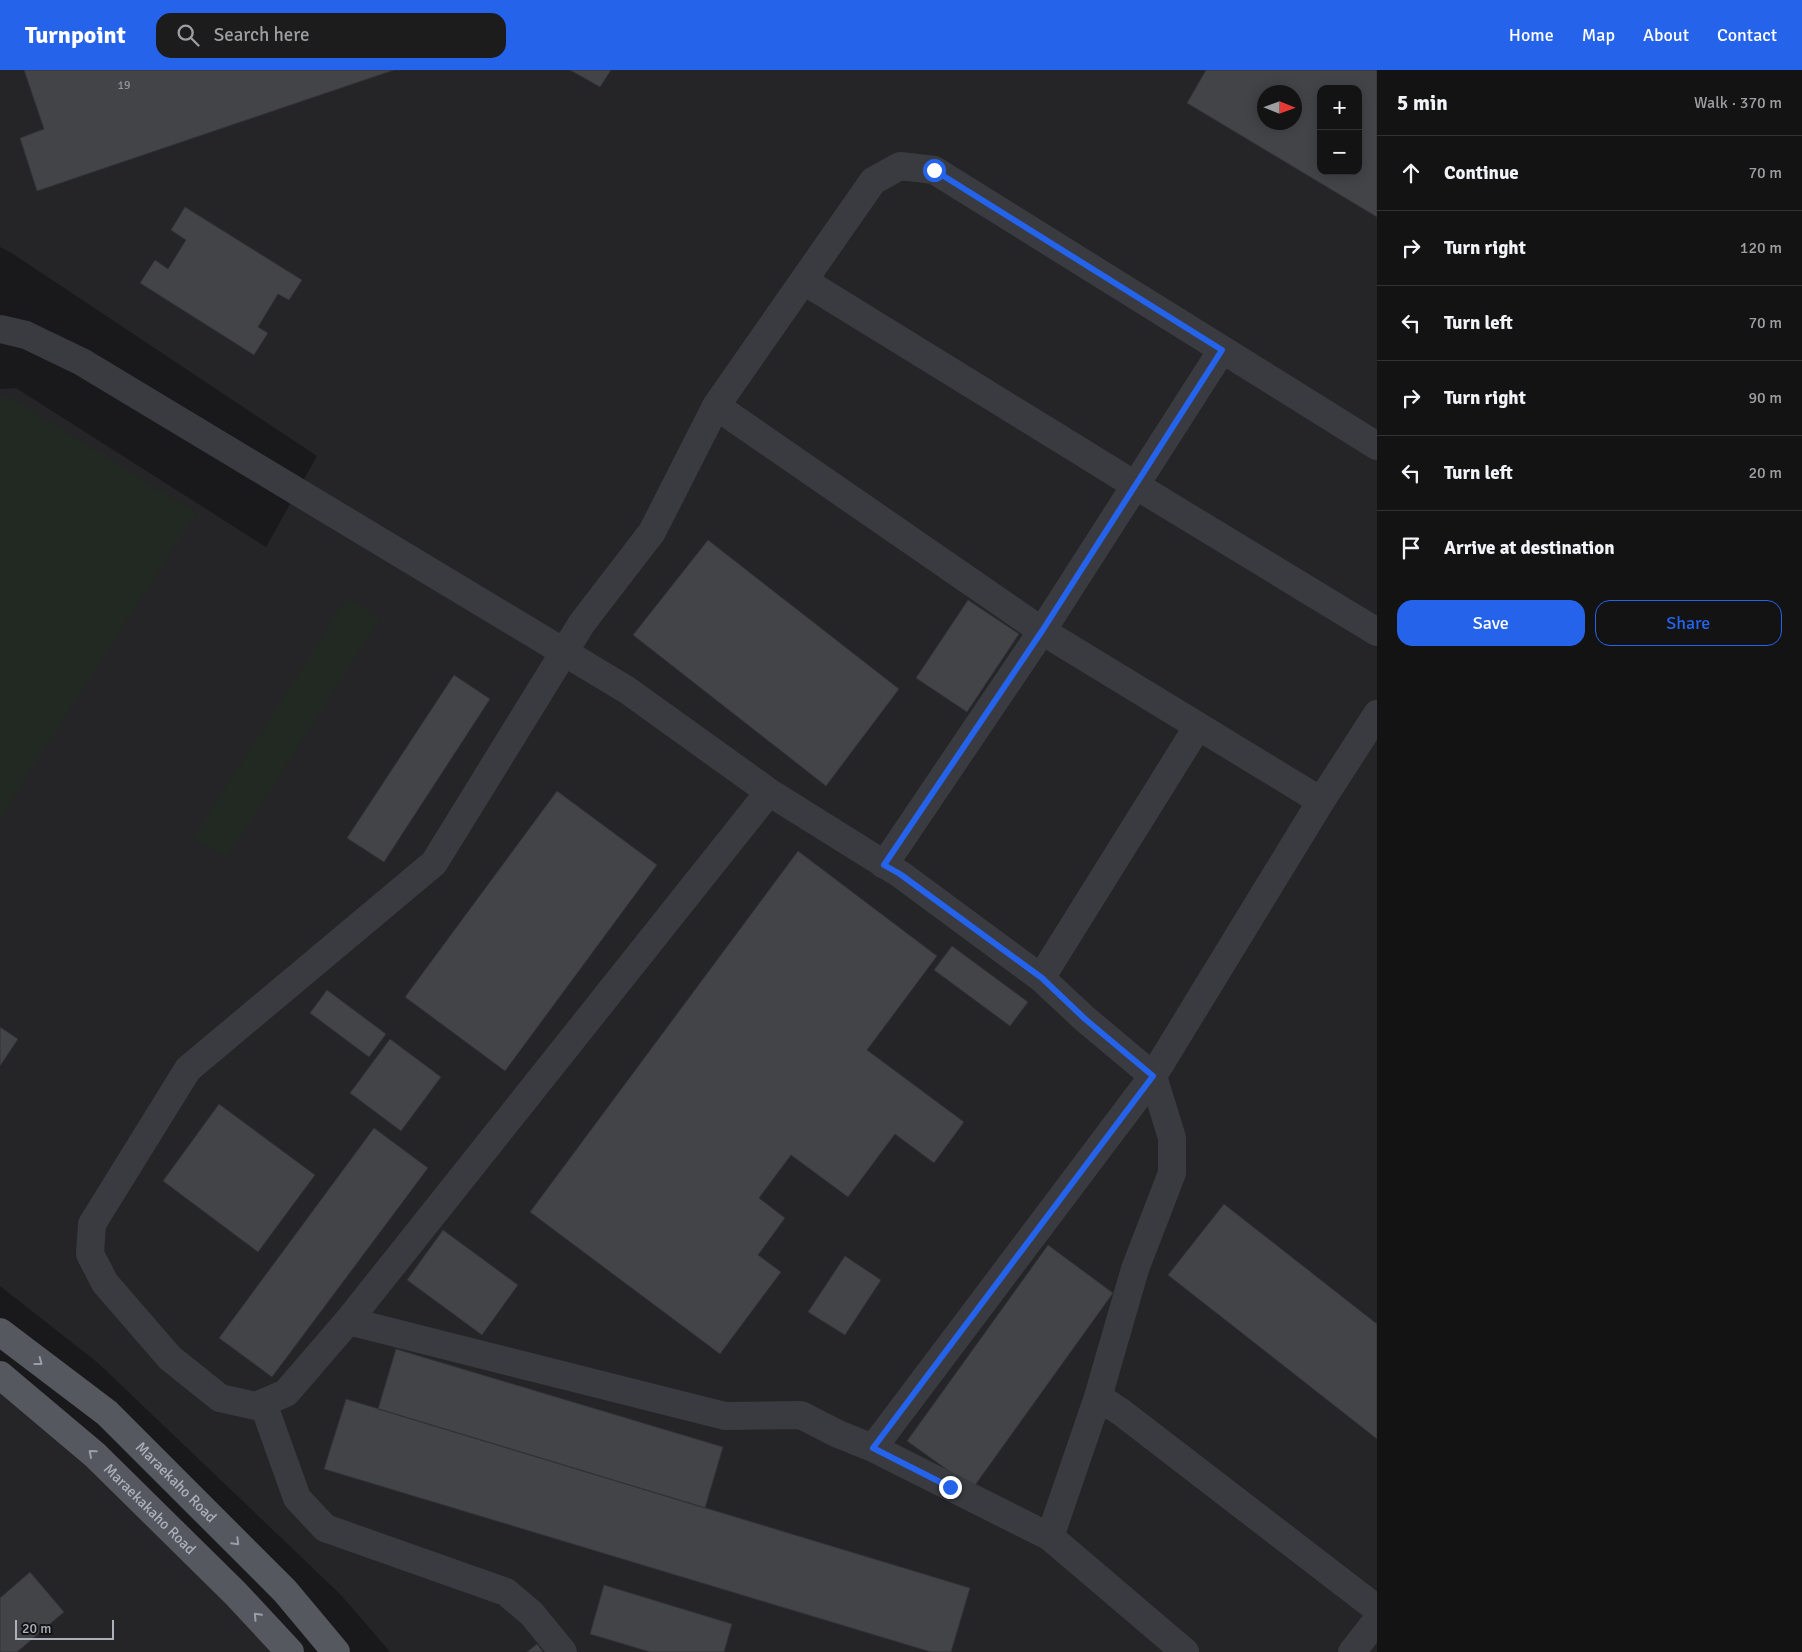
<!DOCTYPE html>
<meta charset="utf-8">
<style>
body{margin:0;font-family:Signika,sans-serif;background:#1c1c1d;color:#f1f3f6}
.controls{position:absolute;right:15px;top:15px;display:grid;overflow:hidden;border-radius:10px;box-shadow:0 2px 12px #0003}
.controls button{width:45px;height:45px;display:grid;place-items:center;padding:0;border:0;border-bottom:1px solid #323234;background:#131314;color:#f1f3f6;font:25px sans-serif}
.compass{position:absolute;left:1257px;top:15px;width:45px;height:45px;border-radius:50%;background:#131314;box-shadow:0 2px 12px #0003;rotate:91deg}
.scale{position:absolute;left:15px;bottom:12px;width:99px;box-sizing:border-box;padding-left:5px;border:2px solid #acb0ba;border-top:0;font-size:14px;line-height:18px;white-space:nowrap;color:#acb0ba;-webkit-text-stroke:4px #141416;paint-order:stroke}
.stop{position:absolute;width:15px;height:15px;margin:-11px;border:4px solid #2563eb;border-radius:50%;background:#fff}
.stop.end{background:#2563eb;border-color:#fff;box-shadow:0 1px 5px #0008}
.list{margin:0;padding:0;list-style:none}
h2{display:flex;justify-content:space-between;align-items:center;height:65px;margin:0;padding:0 20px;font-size:21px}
h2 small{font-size:16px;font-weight:400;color:#9d9ea0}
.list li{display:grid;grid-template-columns:32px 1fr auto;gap:15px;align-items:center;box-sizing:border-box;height:75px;padding:0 20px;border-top:1px solid #323234}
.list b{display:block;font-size:19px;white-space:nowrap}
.list em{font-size:16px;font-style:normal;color:#9d9ea0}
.actions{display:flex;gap:10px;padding:15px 20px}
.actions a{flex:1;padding:11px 0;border:1px solid #2563eb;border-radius:15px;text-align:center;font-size:18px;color:#2563eb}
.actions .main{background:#2563eb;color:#fff}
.icon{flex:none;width:28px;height:28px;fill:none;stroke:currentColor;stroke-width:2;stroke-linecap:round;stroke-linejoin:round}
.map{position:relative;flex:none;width:1377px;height:1582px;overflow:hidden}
header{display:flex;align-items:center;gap:30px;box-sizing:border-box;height:70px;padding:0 25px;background:#2563eb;color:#fff}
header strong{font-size:24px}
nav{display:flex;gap:28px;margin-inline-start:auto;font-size:18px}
.search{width:350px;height:45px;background:#1c1c1d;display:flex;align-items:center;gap:12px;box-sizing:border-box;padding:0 18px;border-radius:15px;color:#9d9ea0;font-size:19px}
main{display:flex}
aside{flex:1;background:#131314}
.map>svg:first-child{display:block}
.built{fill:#252528;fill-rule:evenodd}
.green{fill:#212922}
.building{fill:#434448;stroke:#333337;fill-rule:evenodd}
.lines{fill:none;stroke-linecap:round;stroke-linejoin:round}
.minor{stroke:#3a3b40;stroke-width:28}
.major{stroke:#56585f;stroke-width:28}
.oneway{stroke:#9b9ea8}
.route{stroke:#2563eb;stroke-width:6}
.labels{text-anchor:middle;stroke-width:4;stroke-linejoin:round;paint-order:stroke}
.number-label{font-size:12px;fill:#92959e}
.street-label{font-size:15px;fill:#acb0ba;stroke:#141416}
</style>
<header>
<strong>Turnpoint</strong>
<div class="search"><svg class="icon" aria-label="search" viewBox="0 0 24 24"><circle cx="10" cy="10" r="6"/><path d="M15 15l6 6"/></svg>Search here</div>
<nav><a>Home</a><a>Map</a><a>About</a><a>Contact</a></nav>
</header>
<main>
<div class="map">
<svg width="1377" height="1582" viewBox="0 0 1377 1582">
<rect width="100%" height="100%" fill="#19191b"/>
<path class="built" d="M0,0H1377V1582H390L341,1525L98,1293L0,1216V319L16,318L266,477L317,386L13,184L0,177ZM1321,19H1358V101H1321ZM1264,22H1294V52H1264Z
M0,1316L290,1582H0Z"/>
<path class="green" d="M0,328H11L196,443L0,748Z
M347,528L380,549L227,787L193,769Z"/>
<path class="building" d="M24,0H394L37,121L20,68L44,59Z
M570,0H611L600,17Z
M1206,0H1377V147L1187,33ZM1321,19H1358V101H1321ZM1264,22H1294V52H1264Z
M185,137L302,210L289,230L278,224L258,257L268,263L254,285L140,213L155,190L168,199L186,170L171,160Z
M708,470L899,619L826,716L633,565Z
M968,530L1019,564L967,642L916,608Z
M454,605L490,629L384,792L347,768Z
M557,721L657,795L505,1001L405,927Z
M798,781L937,886L867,980L964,1052L934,1093L895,1064L848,1127L791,1085L759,1128L785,1148L758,1185L781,1202L720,1284L530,1142Z
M952,876L1028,932L1010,956L934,900Z
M327,920L386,964L369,987L310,943Z
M0,957L18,969L0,996Z
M390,969L441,1007L401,1061L350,1023Z
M219,1034L315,1105L258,1182L163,1111Z
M374,1058L428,1098L272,1307L219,1268Z
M1224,1134L1377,1254V1369L1168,1205Z
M443,1160L518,1215L482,1265L407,1210Z
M1048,1175L1113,1223L973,1418L907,1371Z
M845,1186L881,1210L845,1265L808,1242Z
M396,1279L723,1377L705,1438L378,1339Z
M346,1329L970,1518L951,1582H931L324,1399Z
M30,1502L64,1542L17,1582H0V1528Z
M604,1515L732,1554L724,1582H650L590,1564Z
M537,1574L543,1582H527Z"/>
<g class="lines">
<path class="minor" d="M804,211L1135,415L1377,562
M0,259L26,265L82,292L627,620L769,722L900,804L1041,908L1085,949L1153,1006L1172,1068V1103L1135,1199L1098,1327L1121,1342L1377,1539
M716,336L1042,561L1321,731
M769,722L348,1251L725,1346L801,1345L838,1364L873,1378L1153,1006L1321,731L1377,644
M884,795L1042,561L1222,280
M1041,908L1198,656
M348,1251L286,1323L256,1336L220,1328L170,1288L105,1213L90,1184L92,1154L188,999L434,793L582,553L652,462L716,336L873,111L900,96L934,100L1377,376
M263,1333L297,1428L325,1458L506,1522L532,1544L563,1582
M873,1378L1050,1467L1185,1582
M1050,1467L1098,1327
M1352,1582L1377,1550"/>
<g class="major">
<path id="s1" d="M0,1262L107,1343L285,1521L336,1582"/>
<path id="s2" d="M0,1305L95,1385L235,1523L290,1582"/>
</g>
</g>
<defs><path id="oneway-chevron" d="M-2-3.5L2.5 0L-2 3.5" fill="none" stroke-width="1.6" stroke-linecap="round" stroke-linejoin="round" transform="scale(1.25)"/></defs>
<g class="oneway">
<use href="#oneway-chevron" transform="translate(39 1292) rotate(37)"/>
<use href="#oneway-chevron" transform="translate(92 1383) rotate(-139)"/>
<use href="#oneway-chevron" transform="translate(236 1472) rotate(45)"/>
<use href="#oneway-chevron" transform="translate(257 1546) rotate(-133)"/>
</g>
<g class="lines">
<path class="route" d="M934,100L1222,280L1042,561L884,795L900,804L1042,908L1085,949L1153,1006L873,1378L950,1417"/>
</g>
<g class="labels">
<g class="number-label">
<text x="124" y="19">19</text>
</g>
<g class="street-label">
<text dy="5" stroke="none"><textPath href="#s1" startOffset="232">Maraekaho Road</textPath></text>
<text dy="5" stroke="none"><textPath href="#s2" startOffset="201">Maraekakaho Road</textPath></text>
</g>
</g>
</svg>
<div class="controls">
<button>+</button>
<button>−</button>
</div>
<svg class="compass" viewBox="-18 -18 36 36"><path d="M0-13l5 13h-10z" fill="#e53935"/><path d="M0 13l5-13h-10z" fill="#9d9ea0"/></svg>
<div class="scale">20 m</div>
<div class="stop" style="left:934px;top:100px"></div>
<div class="stop end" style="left:950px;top:1417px"></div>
</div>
<aside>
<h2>5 min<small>Walk · 370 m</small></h2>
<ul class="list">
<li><svg class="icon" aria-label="ahead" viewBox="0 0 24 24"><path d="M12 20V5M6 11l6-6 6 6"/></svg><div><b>Continue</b></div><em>70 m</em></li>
<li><svg class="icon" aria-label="right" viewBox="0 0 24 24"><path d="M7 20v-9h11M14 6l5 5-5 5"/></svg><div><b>Turn right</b></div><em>120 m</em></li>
<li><svg class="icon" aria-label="left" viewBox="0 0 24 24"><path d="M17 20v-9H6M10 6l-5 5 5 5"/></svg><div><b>Turn left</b></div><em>70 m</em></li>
<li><svg class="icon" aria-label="right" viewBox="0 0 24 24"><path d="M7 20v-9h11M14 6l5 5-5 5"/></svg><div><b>Turn right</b></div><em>90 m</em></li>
<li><svg class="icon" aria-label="left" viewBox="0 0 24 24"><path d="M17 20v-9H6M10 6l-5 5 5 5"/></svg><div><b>Turn left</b></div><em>20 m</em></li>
<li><svg class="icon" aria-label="arrive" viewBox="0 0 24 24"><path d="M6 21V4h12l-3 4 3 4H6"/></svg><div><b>Arrive at destination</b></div></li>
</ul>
<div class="actions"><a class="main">Save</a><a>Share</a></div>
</aside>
</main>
